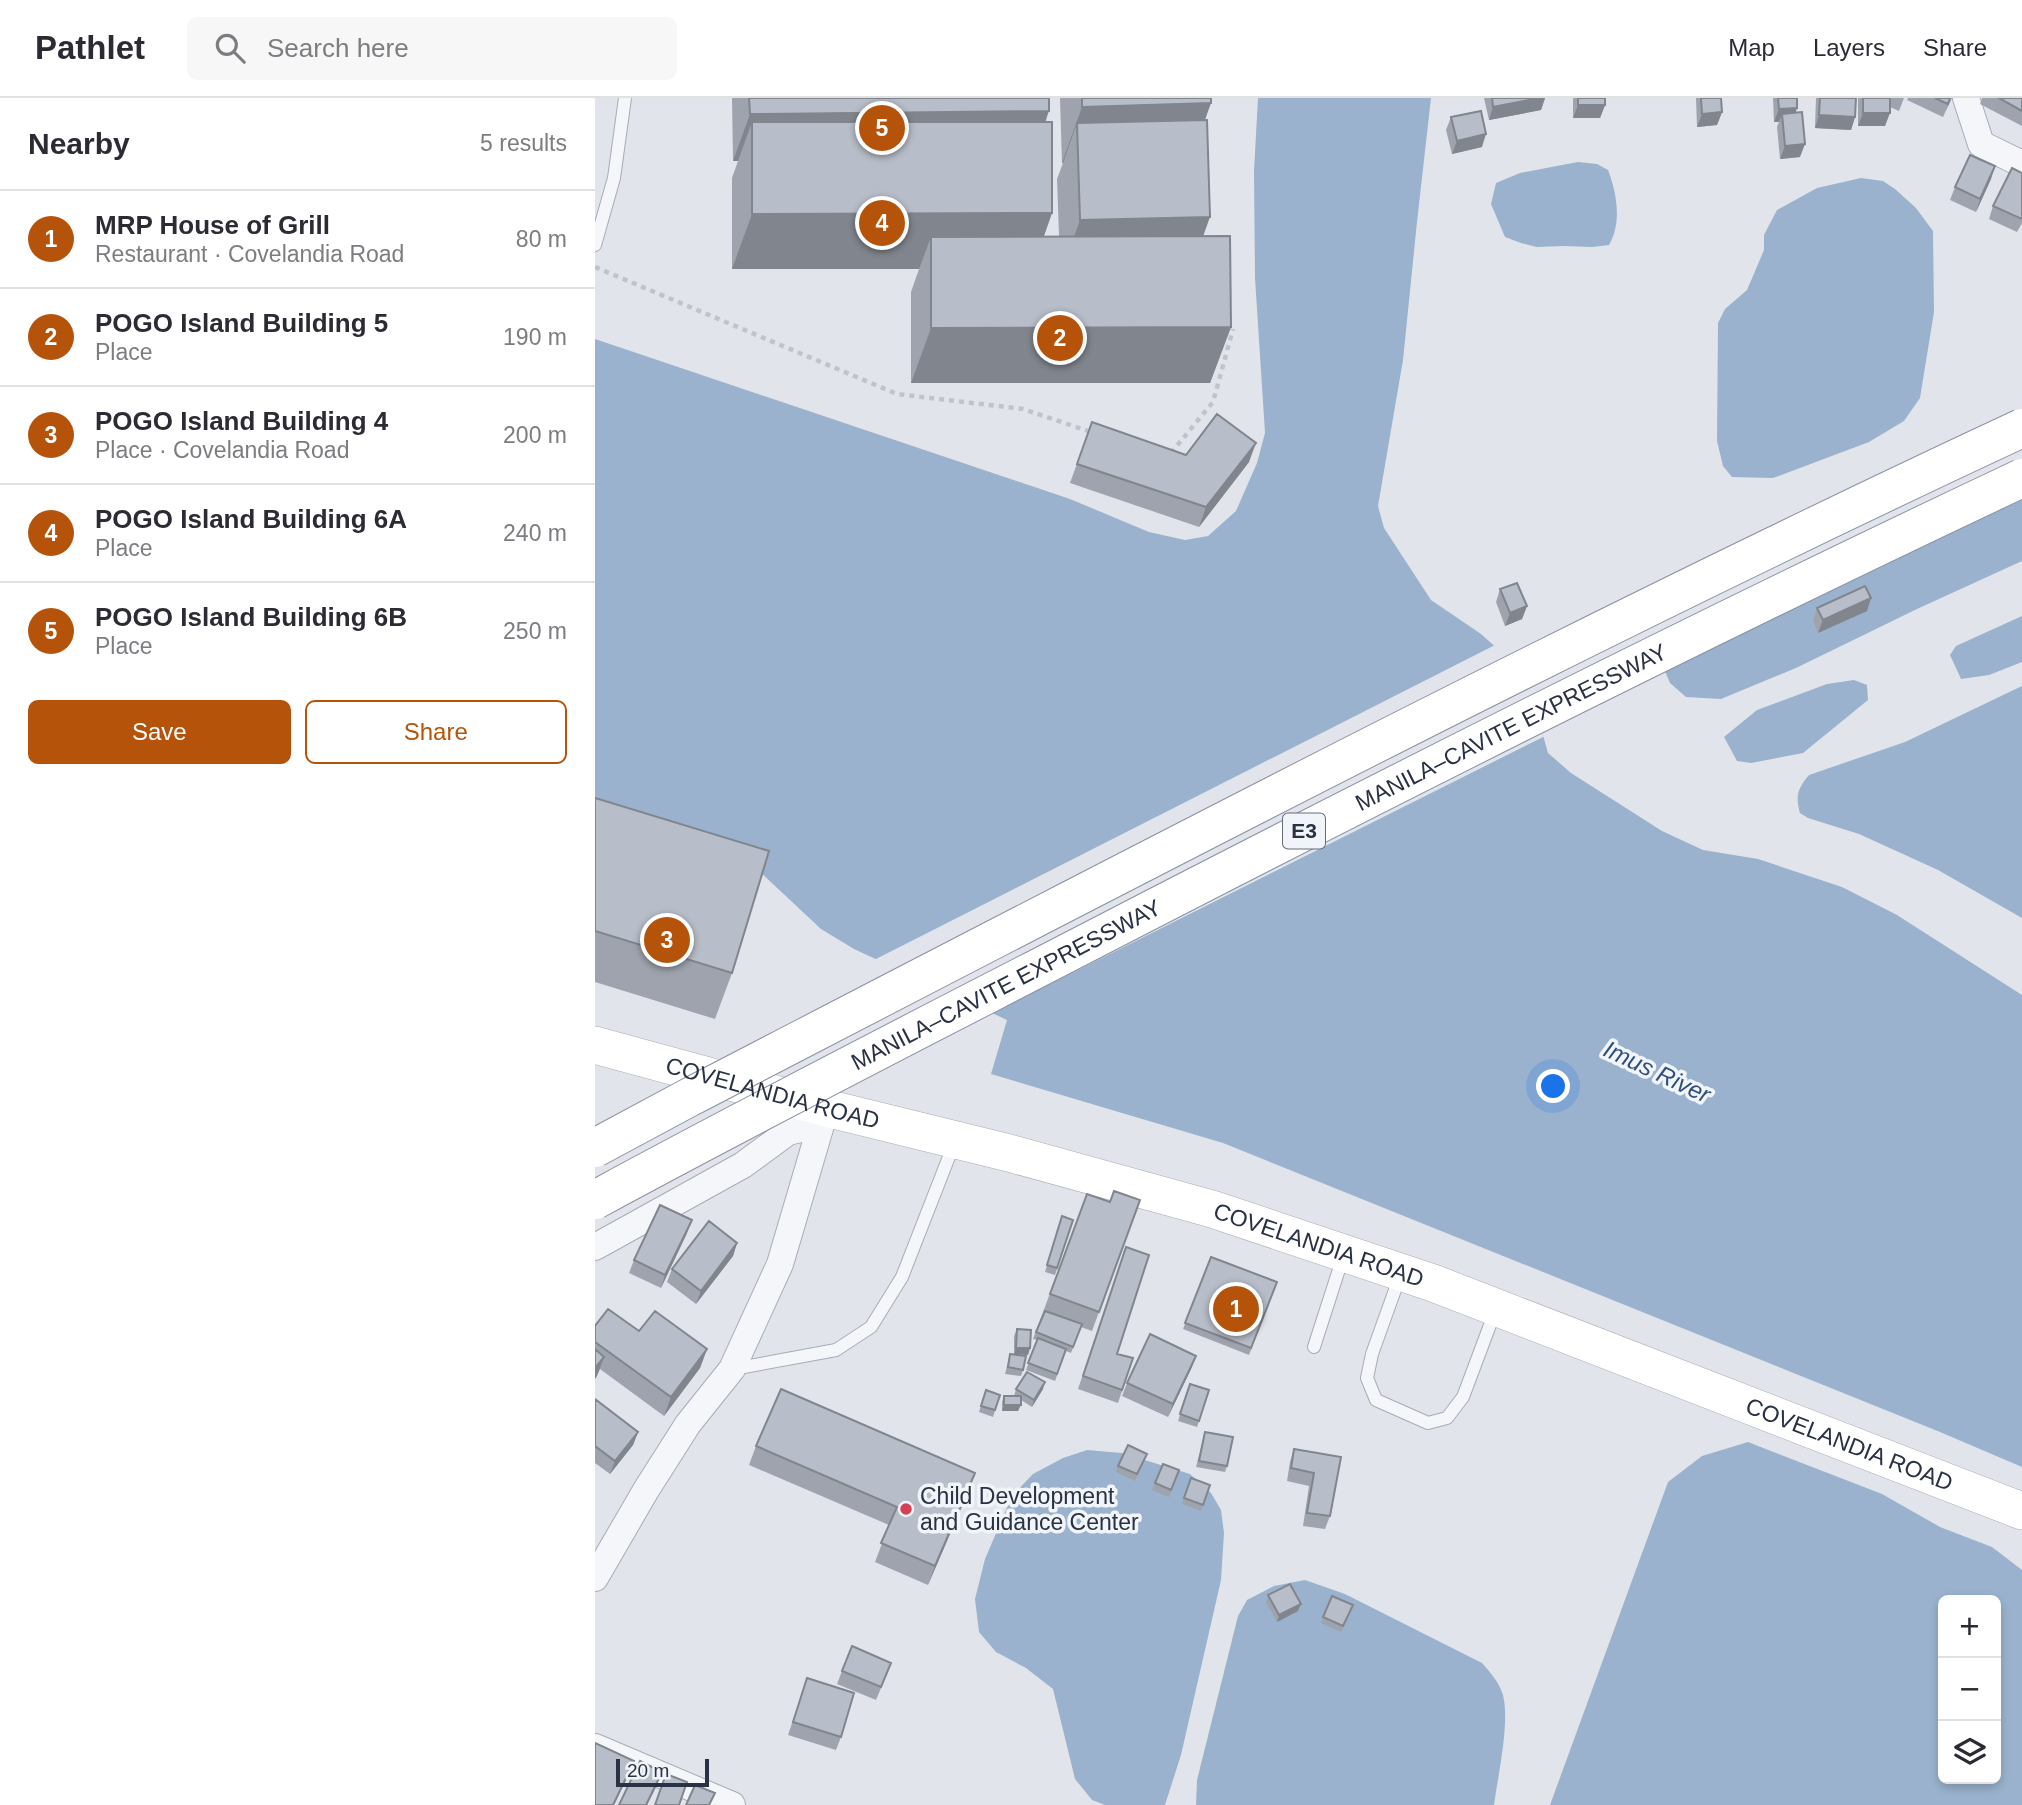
<!DOCTYPE html>
<meta charset="utf-8">
<style>
body{margin:0;font-family:Arial,sans-serif;background:#f7f7f7;color:#2b2b33}
.controls{position:absolute;right:21px;bottom:21px;display:grid;overflow:hidden;border-radius:10px;box-shadow:0 4px 10px #0003}
.controls button{width:63px;height:63px;display:grid;place-items:center;padding:0;border:0;border-bottom:2px solid #e1e1e2;background:#fff;color:#2b2b33;font:35px sans-serif}
.scale{position:absolute;left:21px;bottom:18px;width:93px;box-sizing:border-box;padding-left:7px;border:4px solid #283244;border-top:0;font-size:19px;line-height:24px;white-space:nowrap;color:#283244;-webkit-text-stroke:5px #f1f4f8;paint-order:stroke}
.you{position:absolute;left:959px;top:989px;width:24px;height:24px;margin:-18px;border:5px solid #fff;border-radius:50%;background:#1a73e8;box-shadow:0 0 0 10px #1a73e833}
.badge{display:grid;place-items:center;width:46px;height:46px;border-radius:50%;background:#b45309;color:#fff;font-size:23px;font-weight:700}
.pin{position:absolute;translate:-50% -50%;border:4px solid #fff;box-shadow:0 2px 7px #0006}
.list{margin:0;padding:0;list-style:none}
h2{display:flex;justify-content:space-between;align-items:center;height:91px;margin:0;padding:0 28px;font-size:30px}
h2 small{font-size:23px;font-weight:400;color:#7c7c81}
.list li{display:grid;grid-template-columns:46px 1fr auto;gap:21px;align-items:center;box-sizing:border-box;height:98px;padding:0 28px;border-top:2px solid #e1e1e2}
.list b{display:block;font-size:26px;white-space:nowrap}
.list p{margin:0;font-size:23px;white-space:nowrap;color:#7c7c81}
.list em{font-size:23px;font-style:normal;color:#7c7c81}
.actions{display:flex;gap:14px;padding:21px 28px}
.actions a{flex:1;padding:16px 0;border:2px solid #b45309;border-radius:10px;text-align:center;font-size:24px;color:#b45309}
.actions .main{background:#b45309;color:#fff}
.icon{flex:none;width:38px;height:38px;fill:none;stroke:currentColor;stroke-width:2;stroke-linecap:round;stroke-linejoin:round}
.map{position:relative;flex:none;width:1427px;height:1707px;overflow:hidden}
header{display:flex;align-items:center;gap:42px;box-sizing:border-box;height:98px;padding:0 35px;background:#fff;border-bottom:2px solid #e1e1e2}
header strong{font-size:33px}
nav{display:flex;gap:38px;margin-inline-start:auto;font-size:24px}
.search{width:490px;height:63px;background:#f7f7f7;display:flex;align-items:center;gap:18px;box-sizing:border-box;padding:0 24px;border-radius:10px;color:#7c7c81;font-size:26px}
main{display:flex}
aside{flex:1;background:#fff}
.map>svg:first-child{display:block}
.water{fill:#9ab2cd;fill-rule:evenodd}
.pier{fill:#e1e5eb}
.lines{fill:none;stroke-linecap:round;stroke-linejoin:round}
.lane-casing{stroke:#a6acb6;stroke-width:14}
.street-casing{stroke:#a6acb6;stroke-width:28}
.secondary-casing{stroke:#a6acb6;stroke-width:38}
.path{stroke:#bfc3ca;stroke-width:4.5;stroke-dasharray:5 5;stroke-linecap:butt}
.lane{stroke:#f4f6f9;stroke-width:12}
.street{stroke:#f4f6f9;stroke-width:26}
.secondary{stroke:#fff;stroke-width:37}
.highway-bridge-casing{stroke:#8892a2;stroke-width:40;stroke-linecap:butt}
.highway-bridge{stroke:#fff;stroke-width:38}
.wall{fill:#9ea3ad}
.shaded-wall{fill:#81858d}
.building{fill:#b8bec9;stroke:#81858d;stroke-width:2}
.poi-dot{fill:#d73f53;stroke:#f1f4f8;stroke-width:2.5}
.labels{text-anchor:middle;stroke-width:7;stroke-linejoin:round;paint-order:stroke}
.shield{fill:#f1f4f8;stroke:#646c7a;stroke-width:2}
.shield-label{font-size:21px;font-weight:bold;fill:#283244}
.street-label{font-size:23px;fill:#283244;stroke:#f1f4f8}
.poi-label{font-size:23px;fill:#283244;stroke:#f1f4f8;text-anchor:start}
.water-label{font-size:24px;font-style:italic;fill:#304f7b;stroke:#f1f4f8}
</style>
<header>
<strong>Pathlet</strong>
<div class="search"><svg class="icon" aria-label="search" viewBox="0 0 24 24"><circle cx="10" cy="10" r="6"/><path d="M15 15l6 6"/></svg>Search here</div>
<nav><a>Map</a><a>Layers</a><a>Share</a></nav>
</header>
<main>
<aside>
<h2>Nearby<small>5 results</small></h2>
<ul class="list">
<li><span class="badge">1</span><div><b>MRP House of Grill</b><p>Restaurant · Covelandia Road</p></div><em>80 m</em></li>
<li><span class="badge">2</span><div><b>POGO Island Building 5</b><p>Place</p></div><em>190 m</em></li>
<li><span class="badge">3</span><div><b>POGO Island Building 4</b><p>Place · Covelandia Road</p></div><em>200 m</em></li>
<li><span class="badge">4</span><div><b>POGO Island Building 6A</b><p>Place</p></div><em>240 m</em></li>
<li><span class="badge">5</span><div><b>POGO Island Building 6B</b><p>Place</p></div><em>250 m</em></li>
</ul>
<div class="actions"><a class="main">Save</a><a>Share</a></div>
</aside>
<div class="map">
<svg width="1427" height="1707" viewBox="0 0 1427 1707">
<rect width="100%" height="100%" fill="#e1e5eb"/>
<path class="water" d="M663,0H836L822,124L808,262L783,408L789,430L836,502L886,536L914,561L939,605L953,655L976,675L1067,733L1108,752L1163,761L1247,789L1302,817L1427,897V1369L1345,1334L628,1045L396,976L412,922L259,851L226,831L162,771L0,702V241L475,401L554,434L590,442L613,438L641,413L662,365L670,335L660,180L659,73Z
M983,64L1002,66L1013,72C1022,95 1027,125 1014,147L997,149L968,148L942,149L926,145L910,139L896,106L901,85L925,75Z
M1266,80L1288,83L1300,91L1321,110L1338,133L1339,214L1325,300L1309,323L1274,344L1178,380L1137,379L1128,368L1122,343L1123,225L1130,211L1152,192L1169,152V137L1182,112L1222,90Z
M1427,374V463L1322,511L1201,570L1126,601L1091,599L1075,585L1067,566Z
M1427,518V564L1394,577L1366,581L1355,557L1361,548Z
M1259,582L1272,587L1273,602L1208,655L1156,665L1142,663L1129,639L1162,612L1232,586Z
M1427,588V820L1343,772L1264,736L1213,720L1205,715C1200,698 1203,690 1214,677L1310,644Z
M1153,1344L1287,1396L1345,1429L1397,1449L1427,1472V1707H955L1073,1384L1107,1358ZM1348,1502H1401V1681H1348Z
M492,1352L527,1355L595,1376L616,1395L626,1412L629,1435L626,1482L586,1657L570,1707H510L497,1702L480,1681L458,1591L431,1570L401,1554L384,1534L380,1501L390,1461L417,1398L438,1376L468,1360Z
M710,1482L750,1496L887,1565C895,1574 904,1584 908,1597C915,1625 903,1677 899,1707H601L602,1682L643,1518L652,1502L679,1488Z"/>
<path class="pier" d="M902,546L917,559L942,603L952,637L393,917L277,863Z"/>
<g class="lines">
<g class="lane-casing">
<path id="lane" d="M0,147L19,80L30,0
M805,1178L777,1256L772,1280L781,1302L833,1325L852,1320L868,1299L901,1211
M719,1249L748,1159
M138,1271L241,1252L276,1229L307,1179L359,1046"/>
</g>
<g class="street-casing">
<path id="street" d="M1371,0L1386,46L1427,66
M0,1149L148,1067L193,1034L226,1026
M0,1480L51,1392L93,1326L137,1271L185,1166L231,1010
M0,1649L137,1707"/>
</g>
<g class="secondary-casing">
<g id="secondary">
<path id="s1" d="M0,947L231,1010L414,1055L617,1111L838,1185L1427,1413"/>
</g>
</g>
<path class="path" d="M0,169L302,296L428,311L499,335
M576,355L618,304L638,231"/>
<use href="#lane" class="lane"/>
<use href="#street" class="street"/>
<use href="#secondary" class="secondary"/>
<g class="highway-bridge-casing">
<g id="highway-bridge">
<path d="M0,1050L93,1000C535,771 976,540 1427,330"/>
<path id="s2" d="M0,1102C169,1010 341,923 513,834C815,678 1119,525 1427,380"/>
</g>
</g>
<use href="#highway-bridge" class="highway-bridge"/>
</g>
<path class="wall" d="M137,0H454L451,24L457,115L449,138H464L462,81L468,65H467L465,0H616L610,22L608,138L636,229L615,285H316V194L324,171H137V80L143,63H138Z
M889,0H950L946,12L894,22Z
M978,0H1010V7L1005,20H978Z
M1101,0H1126L1127,14L1122,27L1102,29Z
M1178,0H1202L1201,15L1205,59L1185,61L1182,29L1184,24H1179Z
M1221,0H1261L1260,19L1256,32L1220,30Z
M1263,0H1309L1304,13L1295,9L1290,28H1263Z
M1313,0H1357L1348,19L1312,2Z
M1387,0H1427V28L1385,6Z
M856,19L887,49L857,56L851,32Z
M1427,75V125L1422,134L1394,121L1398,108Z
M1396,81L1381,114L1355,102L1360,89Z
M497,324L591,357L654,364L604,429L475,385Z
M905,491L932,508L927,521L910,528L901,504Z
M1222,510L1272,513L1223,535L1218,523Z
M0,700L137,875L120,921L0,884Z
M492,1096L515,1104L545,1102L497,1233L486,1229L476,1255L471,1253L460,1283L431,1272L442,1242L438,1241Z
M467,1118L478,1122L460,1177L450,1174Z
M92,1135L66,1190L34,1175L39,1162Z
M142,1145L138,1158L101,1206L72,1184L77,1171Z
M531,1149L522,1256L538,1260L523,1305L483,1291Z
M616,1159L682,1184L654,1257L588,1231Z
M0,1228L44,1233L112,1251L105,1270L69,1318L5,1271L0,1281Z
M422,1231L435,1250L433,1257L419,1256V1238Z
M415,1256L428,1272L426,1278L410,1276Z
M601,1258L596,1271L573,1319L527,1298L532,1285Z
M595,1286L614,1292L602,1329L583,1323Z
M421,1291H448L437,1309L426,1302L423,1313H407V1304L409,1298H419Z
M391,1292L405,1297L398,1319L384,1314Z
M0,1301L43,1334L38,1347L15,1376L0,1365Z
M610,1334L632,1368L630,1374L601,1369Z
M161,1348L373,1394L333,1487L280,1464L294,1427L154,1367Z
M699,1351L746,1359L735,1418L730,1431L708,1428L714,1388L692,1383L695,1364Z
M549,1362L540,1383L521,1374L523,1368Z
M568,1366L584,1372L574,1399L557,1392Z
M596,1380L615,1387L606,1413L587,1406Z
M673,1497L703,1513L682,1524L671,1504Z
M737,1498L758,1507L746,1534L726,1525Z
M247,1573L291,1578L281,1602L242,1586Z
M212,1580L246,1639L241,1652L193,1637Z"/>
<path class="shaded-wall" d="M944,0H950L946,12L894,22L898,9Z
M616,5L596,61L482,25L468,65H467L487,9Z
M983,7H1010L1005,20H978Z
M1202,10L1198,23L1187,16L1184,24H1179L1184,11Z
M454,13L437,60L157,24L143,63H138L155,16Z
M1127,14L1122,27L1102,29L1107,16Z
M1268,15H1295L1290,28H1263Z
M1224,17L1260,19L1256,32L1220,30Z
M891,36L887,49L857,56L862,43Z
M1210,46L1205,59L1185,61L1190,48Z
M1400,68L1396,81L1381,114L1385,101Z
M457,115L437,171L336,139L324,171H137L157,116Z
M615,119L595,175L465,178L485,122Z
M636,229L615,285H316L336,230Z
M661,345L654,364L604,429L611,409Z
M1276,500L1272,513L1223,535L1228,522Z
M932,508L927,521L910,528L915,515Z
M97,1122L92,1135L66,1190L70,1177Z
M142,1145L138,1158L101,1206L106,1193Z
M421,1250H435L433,1257L419,1256Z
M112,1251L105,1270L69,1318L76,1299Z
M601,1258L596,1271L573,1319L578,1306Z
M9,1259L2,1278L0,1281V1270Z
M450,1284L448,1291L437,1309L439,1302Z
M409,1307H426L423,1313H407Z
M43,1334L38,1347L15,1376L20,1363Z
M380,1375L373,1394L333,1487L340,1468Z
M706,1506L703,1513L682,1524L684,1517Z
M39,1663L34,1676L19,1707H18Z
M67,1674L62,1687L52,1707H51Z"/>
<path class="building" d="M154,0H454V13L155,16Z
M487,0H616V5L487,9Z
M897,0H944L898,9Z
M983,0H1010V7H983Z
M1106,0H1126L1127,14L1107,16Z
M1183,0H1202V10L1184,11Z
M1225,0H1261L1260,19L1224,17Z
M1268,0H1295V15H1268Z
M1340,0H1355L1353,6Z
M1404,0H1427V13Z
M886,13L891,36L862,43L856,19Z
M1207,14L1210,46L1190,48L1187,16Z
M612,22L615,119L485,122L482,25Z
M157,24H457V115L157,116Z
M1375,57L1400,68L1385,101L1360,89Z
M1417,70L1427,75V121L1398,108Z
M635,138L636,229L336,230V139Z
M622,316L661,345L611,409L482,366L497,324L591,357Z
M922,485L932,508L915,515L905,491Z
M1270,488L1276,500L1228,522L1222,510Z
M0,700L174,753L137,875L0,833Z
M519,1093L545,1102L504,1214L455,1196L492,1096L515,1104Z
M65,1107L97,1122L70,1177L39,1162Z
M467,1118L478,1122L462,1170L452,1167Z
M114,1123L142,1145L106,1193L77,1171Z
M531,1149L554,1157L522,1256L538,1260L527,1292L488,1278Z
M616,1159L682,1184L656,1250L590,1225Z
M13,1211L44,1233L60,1213L112,1251L76,1299L0,1244V1228Z
M450,1213L487,1226L478,1249L441,1234Z
M422,1231L436,1232L435,1250H421Z
M555,1236L601,1258L578,1306L532,1285Z
M443,1240L471,1251L462,1276L433,1265Z
M0,1251L9,1259L0,1270Z
M415,1256L431,1258L428,1272L413,1269Z
M432,1274L450,1284L439,1302L421,1291Z
M595,1286L614,1292L604,1323L585,1316Z
M186,1291L380,1375L340,1468L286,1445L302,1409L161,1348Z
M391,1292L405,1297L400,1312L386,1308Z
M409,1298H426V1307H409Z
M0,1301L43,1334L20,1363L0,1348Z
M610,1334L638,1339L632,1368L604,1363Z
M533,1347L552,1356L542,1376L523,1368Z
M699,1351L746,1359L735,1418L712,1415L719,1375L696,1370Z
M568,1366L584,1372L576,1392L560,1385Z
M596,1380L615,1387L608,1407L589,1400Z
M695,1486L706,1506L684,1517L673,1497Z
M737,1498L758,1507L748,1528L728,1519Z
M257,1548L296,1565L286,1589L247,1573Z
M212,1580L259,1595L246,1639L198,1624Z
M0,1645L39,1663L18,1707H0Z
M45,1663L67,1674L51,1707H24Z
M71,1676L92,1684L84,1707H60Z
M100,1687L120,1695L114,1707H91Z"/>
<circle class="poi-dot" cx="311" cy="1411" r="7"/>
<g class="labels">
<rect class="shield" x="688" y="715.5" width="42" height="35" rx="5"/>
<g class="shield-label">
<text x="709" y="740">E3</text>
</g>
<g class="street-label">
<text dy="8" stroke="none"><textPath href="#s2" startOffset="1031">MANILA–CAVITE EXPRESSWAY</textPath></text>
<text dy="8" stroke="none"><textPath href="#s2" startOffset="464">MANILA–CAVITE EXPRESSWAY</textPath></text>
<text dy="8" stroke="none"><textPath href="#s1" startOffset="184">COVELANDIA ROAD</textPath></text>
<text dy="8" stroke="none"><textPath href="#s1" startOffset="751">COVELANDIA ROAD</textPath></text>
<text dy="8" stroke="none"><textPath href="#s1" startOffset="1318">COVELANDIA ROAD</textPath></text>
</g>
<g class="poi-label">
<text x="325" y="1406">Child Development<tspan x="325" dy="26">and Guidance Center</tspan></text>
</g>
<g class="water-label">
<text transform="translate(1062 974) rotate(25)" y="8">Imus River</text>
</g>
</g>
</svg>
<div class="controls">
<button>+</button>
<button>−</button>
<button><svg class="icon" aria-label="layers" viewBox="0 0 24 24"><path d="M12 4l9 5-9 5-9-5zM3 14l9 5 9-5"/></svg></button>
</div>
<div class="scale">20 m</div>
<div class="you"></div>
<div class="pin badge" style="left:641px;top:1211px">1</div>
<div class="pin badge" style="left:465px;top:240px">2</div>
<div class="pin badge" style="left:72px;top:842px">3</div>
<div class="pin badge" style="left:287px;top:125px">4</div>
<div class="pin badge" style="left:287px;top:30px">5</div>
</div>
</main>
